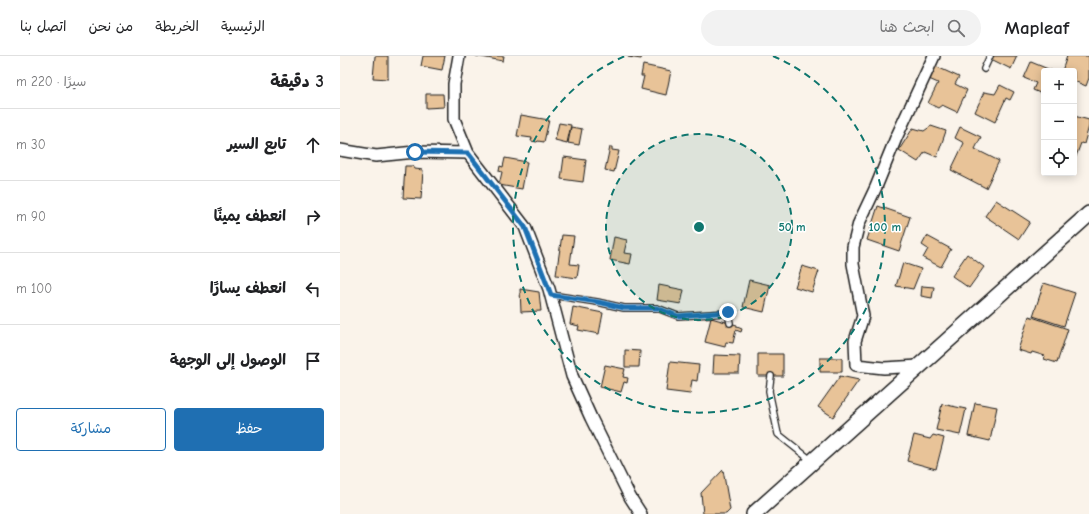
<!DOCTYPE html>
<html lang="ar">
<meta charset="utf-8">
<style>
body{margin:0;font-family:"Comic Neue","Playpen Sans Arabic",sans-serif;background:#f2f2f2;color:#202124;direction:rtl}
.controls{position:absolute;right:12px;top:12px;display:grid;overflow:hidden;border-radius:4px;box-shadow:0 2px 10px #0003}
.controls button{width:36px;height:36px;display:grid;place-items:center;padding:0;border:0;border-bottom:1px solid #e0e0e0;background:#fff;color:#202124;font:20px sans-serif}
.stop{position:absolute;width:12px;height:12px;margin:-9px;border:3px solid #1f6fb2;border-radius:50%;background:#fff}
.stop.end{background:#1f6fb2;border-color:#fff;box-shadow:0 1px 4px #0008}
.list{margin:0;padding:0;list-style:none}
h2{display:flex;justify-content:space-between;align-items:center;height:52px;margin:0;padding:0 16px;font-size:17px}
h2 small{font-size:13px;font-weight:400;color:#757577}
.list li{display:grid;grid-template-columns:26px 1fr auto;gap:12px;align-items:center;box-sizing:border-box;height:72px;padding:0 16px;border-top:1px solid #e0e0e0}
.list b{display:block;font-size:15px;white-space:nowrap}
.list em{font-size:13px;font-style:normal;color:#757577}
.actions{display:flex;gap:8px;padding:12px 16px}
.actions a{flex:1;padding:9px 0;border:1px solid #1f6fb2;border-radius:4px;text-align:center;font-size:14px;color:#1f6fb2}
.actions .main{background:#1f6fb2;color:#fff}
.icon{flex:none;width:22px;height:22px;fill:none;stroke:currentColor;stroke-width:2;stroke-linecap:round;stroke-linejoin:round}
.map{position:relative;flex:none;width:749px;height:458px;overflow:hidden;direction:ltr}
header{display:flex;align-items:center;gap:24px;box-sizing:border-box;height:56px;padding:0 20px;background:#fff;border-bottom:1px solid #e0e0e0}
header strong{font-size:19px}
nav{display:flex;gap:22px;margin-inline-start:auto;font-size:14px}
.search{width:280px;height:36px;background:#f2f2f2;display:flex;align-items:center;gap:10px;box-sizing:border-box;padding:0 14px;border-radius:22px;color:#757577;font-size:15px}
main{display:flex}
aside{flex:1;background:#fff}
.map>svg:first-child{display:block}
.building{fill:#e8c398;stroke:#1c1c1c}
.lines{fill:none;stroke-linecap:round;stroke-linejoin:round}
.lane-casing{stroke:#1c1c1c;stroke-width:8}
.street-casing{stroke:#1c1c1c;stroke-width:14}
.secondary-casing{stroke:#1c1c1c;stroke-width:18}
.lane{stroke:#fff;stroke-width:5.5}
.street{stroke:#fff;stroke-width:11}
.secondary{stroke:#fff;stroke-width:15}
.route{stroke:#1f6fb2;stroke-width:5}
.ring{fill:none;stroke:#0f766e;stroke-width:2;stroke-dasharray:7 5}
.centre{fill:#0f766e;stroke:#fff;stroke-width:2}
.ring-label{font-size:12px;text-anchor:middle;font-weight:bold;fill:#0f766e;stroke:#fff;stroke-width:3;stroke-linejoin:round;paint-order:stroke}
</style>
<header>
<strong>Mapleaf</strong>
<div class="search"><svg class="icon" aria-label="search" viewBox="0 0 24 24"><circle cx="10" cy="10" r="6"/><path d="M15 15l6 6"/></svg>ابحث هنا</div>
<nav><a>الرئيسية</a><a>الخريطة</a><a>من نحن</a><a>اتصل بنا</a></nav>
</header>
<main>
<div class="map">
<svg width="749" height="458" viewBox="0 0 749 458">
<rect width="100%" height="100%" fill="#faf3ea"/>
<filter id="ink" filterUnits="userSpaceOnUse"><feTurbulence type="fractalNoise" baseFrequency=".025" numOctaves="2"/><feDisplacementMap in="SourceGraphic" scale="8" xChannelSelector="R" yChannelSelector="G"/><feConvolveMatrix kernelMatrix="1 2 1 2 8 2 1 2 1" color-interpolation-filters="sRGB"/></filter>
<g filter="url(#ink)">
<path class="building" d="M35,0H48V23L33,22Z
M83,0H105L102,14L81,10Z
M136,0H164L163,5Z
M288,0H302L301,3L288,1Z
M652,0H677L671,13L651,3Z
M727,0H749V22L746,30L734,25V15H722Z
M691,6L713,15H704V29L700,37L693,34L696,27L684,22Z
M303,9L331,15L326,39L301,33L304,20H301Z
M595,10L619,21L615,28L627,34L617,56L602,49L598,52L588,47L598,27L589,23Z
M660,29L674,36L670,44L666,42L655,66L635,56L644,36L655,38Z
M86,38H103L104,51L86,52Z
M181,59L209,64L204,86L198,85L197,86L191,85L192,82L177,80Z
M734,60L749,64V70L744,88L741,87L735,103L734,102Z
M219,67L231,69L227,87L215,84Z
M591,70L606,75L597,101L585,96L578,106L559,94L573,72L584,75Z
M231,71L242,73L239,89L228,87Z
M620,71L641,81L635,93L659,105L646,132L611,114L624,87L615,82Z
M270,91H272V94L279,95L274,116L265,114Z
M224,101L246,104L243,126L221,123Z
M165,102L187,106L182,133L159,129L162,116L159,115L160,110L163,111Z
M65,110H73L75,113L83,114L81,143L63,142Z
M656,144L690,166L679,183L645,160Z
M538,150L570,161L559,195L527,184Z
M222,179L234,180L230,208L239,209L237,222L216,219Z
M587,180L611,193L601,211L583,202L588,193L582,189Z
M274,181L287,184L284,197L292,198L290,208L270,204Z
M627,198L644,211L629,232L612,220Z
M563,207L581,213L573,233L556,230Z
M462,210L479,215L472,236L455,231Z
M409,224L430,229L424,256L403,251Z
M704,227L735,237L724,270L693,260Z
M319,229L344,234L341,248L317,244Z
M582,230L594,231L592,242L581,240Z
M180,233L199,236L201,255L181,256Z
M233,251L263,257L259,278L238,274L239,270L230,268Z
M689,260L728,273L717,307L704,303L705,300L692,296L691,298L678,294Z
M371,262L397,269V271L402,273L401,276L396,274L393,287L386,286L385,291L365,286Z
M285,294L300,295L299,311H285Z
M418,298H443V320H418Z
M374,299L400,300L399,317H373Z
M480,302H502V316H480Z
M330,306L359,309L357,325L352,324L350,338L326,335Z
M265,309L285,313L283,321L288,322L287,327L284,326L281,336L260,331Z
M500,320L519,324L493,361L478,351Z
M635,347L657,351L650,385L628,380Z
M602,348L626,353L620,379L596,374Z
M574,379L590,383L593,379L604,382L596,413L567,405Z
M383,414L390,454L386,458H363L361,437Z"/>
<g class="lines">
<g class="lane-casing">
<path id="lane" d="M644,13L650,0
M211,239L257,246L284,252H317L338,260L388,257L390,267
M431,320L429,335L438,378L472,405"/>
</g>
<g class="street-casing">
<path id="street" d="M119,0L114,28V63L128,97L185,171L209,233L232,320L251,362L290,441L301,458
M0,94L36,100L75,96L128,97
M579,310L544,312L516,309L515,285L523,260L513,208V191L519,167L536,131L556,82L594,0"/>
</g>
<g class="secondary-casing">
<path id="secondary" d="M414,458L749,158"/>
</g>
<use href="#lane" class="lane"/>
<use href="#street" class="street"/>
<use href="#secondary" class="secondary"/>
</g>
</g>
<g class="lines" filter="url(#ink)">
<path class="route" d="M75,96L128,97L185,171L211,239L258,246L284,252H317L338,260L388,256"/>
</g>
<circle cx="359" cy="171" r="93" fill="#0f766e" fill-opacity=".12"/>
<g class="ring">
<circle cx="359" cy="171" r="93"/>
<path d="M433 0A186 186 0 1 1 285 0"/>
</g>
<circle cx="359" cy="171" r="6" class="centre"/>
<g class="ring-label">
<text x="452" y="175">50 m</text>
<text x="545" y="175">100 m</text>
</g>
</svg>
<div class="controls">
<button>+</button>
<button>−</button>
<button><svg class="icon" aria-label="locate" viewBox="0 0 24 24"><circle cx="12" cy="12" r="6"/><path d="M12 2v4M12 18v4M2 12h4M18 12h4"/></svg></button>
</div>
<div class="stop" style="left:75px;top:96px"></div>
<div class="stop end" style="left:388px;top:256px"></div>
</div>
<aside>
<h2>3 دقيقة<small>سيرًا · 220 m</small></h2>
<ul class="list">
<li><svg class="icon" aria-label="ahead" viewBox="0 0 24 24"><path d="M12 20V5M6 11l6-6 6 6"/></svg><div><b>تابع السير</b></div><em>30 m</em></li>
<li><svg class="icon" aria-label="right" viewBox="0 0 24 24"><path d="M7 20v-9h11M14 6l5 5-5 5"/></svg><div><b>انعطف يمينًا</b></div><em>90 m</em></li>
<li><svg class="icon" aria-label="left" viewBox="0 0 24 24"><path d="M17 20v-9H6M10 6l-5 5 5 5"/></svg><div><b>انعطف يسارًا</b></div><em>100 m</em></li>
<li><svg class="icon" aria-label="arrive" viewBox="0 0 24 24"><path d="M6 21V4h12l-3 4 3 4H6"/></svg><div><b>الوصول إلى الوجهة</b></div></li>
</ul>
<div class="actions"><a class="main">حفظ</a><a>مشاركة</a></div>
</aside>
</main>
